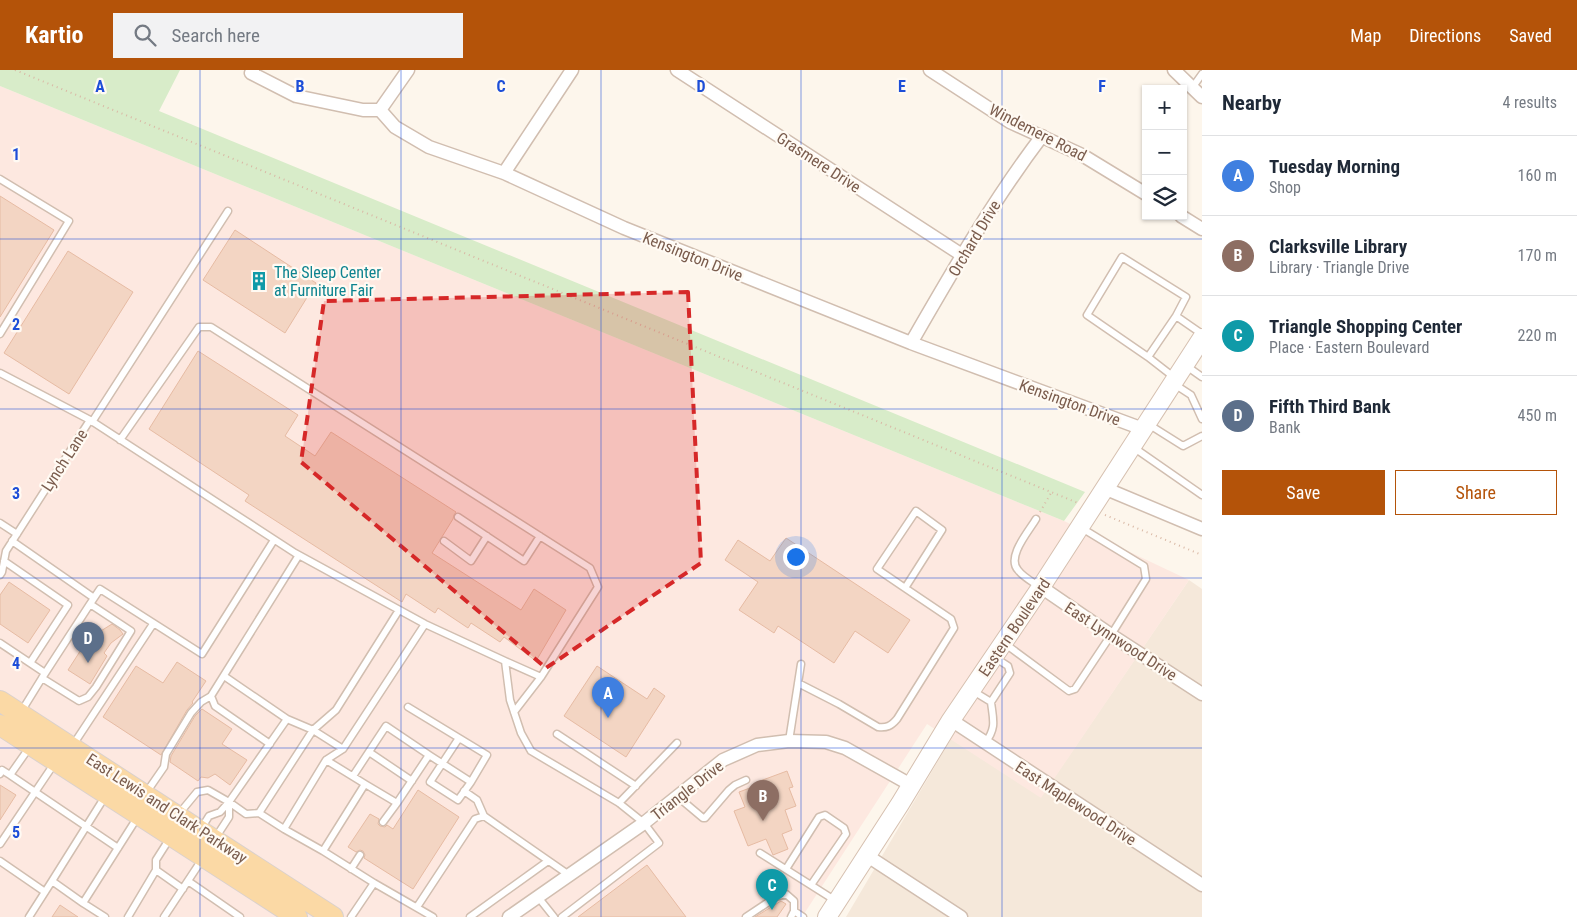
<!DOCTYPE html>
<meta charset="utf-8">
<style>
body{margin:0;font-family:"Roboto Condensed",sans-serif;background:#f2f2f3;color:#1f2937}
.controls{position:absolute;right:15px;top:15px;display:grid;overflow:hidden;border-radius:0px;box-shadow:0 1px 4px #0004}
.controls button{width:45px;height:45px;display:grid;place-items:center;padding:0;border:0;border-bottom:1px solid #e0e1e3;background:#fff;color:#1f2937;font:25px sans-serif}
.you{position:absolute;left:795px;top:486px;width:18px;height:18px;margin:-12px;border:4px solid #fff;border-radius:50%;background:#1a73e8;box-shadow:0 0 0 8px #1a73e833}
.badge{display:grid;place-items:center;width:32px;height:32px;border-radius:50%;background:#b45309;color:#fff;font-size:16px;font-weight:700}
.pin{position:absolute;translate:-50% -41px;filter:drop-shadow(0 1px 2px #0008)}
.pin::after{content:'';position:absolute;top:26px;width:18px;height:15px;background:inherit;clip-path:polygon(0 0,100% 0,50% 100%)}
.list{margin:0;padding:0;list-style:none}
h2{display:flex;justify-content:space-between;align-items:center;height:65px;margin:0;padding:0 20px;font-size:21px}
h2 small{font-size:16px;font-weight:400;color:#747a83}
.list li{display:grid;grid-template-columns:32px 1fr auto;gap:15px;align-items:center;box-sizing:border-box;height:80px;padding:0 20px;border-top:1px solid #e0e1e3}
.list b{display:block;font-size:19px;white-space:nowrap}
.list p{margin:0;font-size:16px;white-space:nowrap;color:#747a83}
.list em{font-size:16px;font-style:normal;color:#747a83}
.actions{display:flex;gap:10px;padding:15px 20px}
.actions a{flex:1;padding:11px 0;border:1px solid #b45309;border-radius:0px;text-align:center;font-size:18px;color:#b45309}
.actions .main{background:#b45309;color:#fff}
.icon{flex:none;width:28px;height:28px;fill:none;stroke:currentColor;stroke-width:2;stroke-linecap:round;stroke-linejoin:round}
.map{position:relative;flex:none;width:1202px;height:847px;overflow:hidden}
header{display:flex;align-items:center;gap:30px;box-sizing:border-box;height:70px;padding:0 25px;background:#b45309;color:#fff}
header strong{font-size:24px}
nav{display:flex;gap:28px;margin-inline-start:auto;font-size:18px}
.search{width:350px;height:45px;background:#f2f2f3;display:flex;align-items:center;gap:12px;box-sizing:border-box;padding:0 18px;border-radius:0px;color:#747a83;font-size:19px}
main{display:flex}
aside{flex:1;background:#fff}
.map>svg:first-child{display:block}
.residential{fill:#f5e8da}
.commercial{fill:#fde8e0}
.green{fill:#d8ecc9}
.building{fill:#f3d5c3;stroke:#e6bba3}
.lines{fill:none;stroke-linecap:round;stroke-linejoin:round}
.service-casing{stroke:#d1beb0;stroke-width:9}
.minor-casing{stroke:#d1beb0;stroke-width:15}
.secondary-casing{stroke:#d6c0b0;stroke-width:20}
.primary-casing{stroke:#dad1cd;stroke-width:22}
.path{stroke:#d9b8a5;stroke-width:2;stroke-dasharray:1 4;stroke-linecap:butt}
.service{stroke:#fff;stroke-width:6}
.minor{stroke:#fff;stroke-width:12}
.secondary{stroke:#fff;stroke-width:18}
.primary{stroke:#fbd9a5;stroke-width:20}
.marked{fill:#d62828;fill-opacity:0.2;stroke:#d62828;stroke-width:4;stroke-dasharray:10 6;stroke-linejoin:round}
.grid{fill:none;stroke:#1d4ed8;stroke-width:1;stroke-opacity:0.55}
.labels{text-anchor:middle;stroke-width:4.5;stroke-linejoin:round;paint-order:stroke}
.street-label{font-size:16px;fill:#7a5c4d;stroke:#fffaf3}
.culture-label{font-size:16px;fill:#0d838f;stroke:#fffaf3;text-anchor:start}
.grid-label{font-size:16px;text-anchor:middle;font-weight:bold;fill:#1d4ed8;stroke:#fffaf3;stroke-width:4.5;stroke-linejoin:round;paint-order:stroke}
</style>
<header>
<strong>Kartio</strong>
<div class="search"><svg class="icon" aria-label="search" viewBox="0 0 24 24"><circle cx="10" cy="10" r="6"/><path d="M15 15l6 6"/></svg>Search here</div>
<nav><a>Map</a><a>Directions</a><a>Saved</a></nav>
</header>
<main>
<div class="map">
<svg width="1202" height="847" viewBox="0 0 1202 847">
<rect width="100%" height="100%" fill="#fdf6ec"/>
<path class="residential" d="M1189,510L1202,519V847H846L951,669L1041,727Z"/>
<path class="commercial" d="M0,16L1064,451L1189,510L1041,728L927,654L802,847H0Z"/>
<path class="green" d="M0,0H180L159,41L1085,422L1064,451L0,16Z"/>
<path class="building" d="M0,126L54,160L0,247Z
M235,160L316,213L285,263L203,210Z
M68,181L133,222L69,324L4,283Z
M198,281L298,345L285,366L315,386L331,362L456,442L454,445L453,449L432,483L521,540L534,519L566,540L536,591L504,567L500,572L471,553L468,558L438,538L435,543L406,524L402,532L245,431L249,425L149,359Z
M786,468L910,550L888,583L855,561L834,593L778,556L774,563L739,540L758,512L725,490L738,470L770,491Z
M9,512L50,540L28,573L0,554V525Z
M112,554L120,560L123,564L111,573L104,583L107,586L90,614L68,600L86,572L89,574L96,564Z
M177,592L206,611L192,632L193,633L187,640L161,685L103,647L136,596L163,613Z
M597,596L647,629L654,618L665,626L626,687L564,646Z
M202,639L232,659L222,674L247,690L230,715L215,704L208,708L201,707L198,711L170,692L171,686L195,646Z
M787,701L793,717L789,718L796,736L785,740L792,760L782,764L788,779L773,785L766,769L748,776L734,741L745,737L739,722L761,714L760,711Z
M0,715L16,725L0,750Z
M418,720L459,747L413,819L364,788L365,785L363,781L360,780L356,782L348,777L370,744L379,749L378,754L380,756L385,757L387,755L393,759Z
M647,795L686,847H578Z
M781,831L786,834L777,847H755Z
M60,835L78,847H52Z"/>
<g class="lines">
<g class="service-casing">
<path id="service" d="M1192,18L1202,4
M0,109L69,151L0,264
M1148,287L1087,245L1122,187L1186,227L1176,246
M1185,295L1202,307
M0,303L90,350L295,483L425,554L505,591L510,630L521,663L531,681L619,733L644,753L659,773L562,847
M1175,308L1148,287L1176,246L1202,264
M1174,314L1191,325L1202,349
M92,352L228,141
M1148,354L1183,376L1202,366
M120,370L199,257H211L590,498L598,517L541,607L514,642
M1133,377L1202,425
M458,447L524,491L540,466
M1036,449C1029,461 1006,487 1018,500C1023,507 1033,512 1040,517
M0,453L17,464
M12,471L94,528
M444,471L471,491L487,466
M4,491L68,535L30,593
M0,505L2,502L6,481L90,350
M90,534L100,519L202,584L274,470
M0,573L45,603
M1004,573L1069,621L1075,619L1111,565L1146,509L1144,496L1080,457
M505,591L541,607
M224,606L287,649L313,660L343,679
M798,613L839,634L878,657C887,658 891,656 897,649L954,558L951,549L905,518L942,460L916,441L877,499L905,518
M973,621L991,632L1010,603L1008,596L994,587
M408,637L487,685L471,712L429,685
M21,642L42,608L79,631L88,627L96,617L131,561L90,534L42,608
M557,664L636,716
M459,668L430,712L458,730L471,712
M789,671L801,594
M985,673C997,658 993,649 991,632
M270,674L215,636L211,626L299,485
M73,675L153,554
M369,682L412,711
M0,704L2,700L10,705L29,678
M10,705L118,778
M353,706L386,656L429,685L397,733
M365,714L397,733L383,752
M464,721L477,730L484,746
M146,723L164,697L166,684L191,643L201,632L211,626
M678,727L703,748H705L729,720L735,715L746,710
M619,733L677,673
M259,743L313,660L336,640L399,540
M178,745L197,722L208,720L229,732L246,744L259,743L284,759L326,690L343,679L425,554
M201,759L209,746L220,742L229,732L287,649
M284,759L323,781L374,813L433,847
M216,767L229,747V732
M170,768L156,790V800L183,819
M0,774L54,694
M323,781L365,714L326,690
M760,783L836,831
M0,791L45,822
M351,799L360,785
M786,799L819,747L825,745L844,758L846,764L811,815
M52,811L106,725
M188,811L240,847
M538,827L554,847
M417,837L475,749L484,746L569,805
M29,847L52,811L83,833
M105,847L83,833L137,748
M128,847L156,800
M164,847L203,788
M351,847L374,813
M470,847L548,791
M746,847L776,827L786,824L794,831V841
M791,847L794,841L803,847"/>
</g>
<g class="minor-casing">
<path id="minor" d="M253,0L251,3L296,26L363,40H380L395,57L429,77L504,103L624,158L911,273L1143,359
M677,0L962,185
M930,0L1010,52L1082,85L1146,124
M1174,0L1202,27
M380,40L408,0
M504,103L572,0
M1181,146L1202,159
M911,273C952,202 992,132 1042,66
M1104,418L1202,459
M1041,517L1111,565L1202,624
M951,650L1202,815
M866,785L961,847
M509,847L644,753L723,690L757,675L789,671L826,672L845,678L911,715"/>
</g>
<g class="secondary-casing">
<path id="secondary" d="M827,847L900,734L951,650L1041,517L1202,268"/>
</g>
<g class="primary-casing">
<path id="primary" d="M0,631L333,847
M0,655L297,847"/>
</g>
<path class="path" d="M15,0L1078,433
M1040,442L1051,423
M1105,445L1202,485"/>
<use href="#service" class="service"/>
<use href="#minor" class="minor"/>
<use href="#secondary" class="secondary"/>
<use href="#primary" class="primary"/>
</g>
<path class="marked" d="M688,222L701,493L546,598L301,392L324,231Z"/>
<path class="grid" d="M200,0V847M401,0V847M601,0V847M801,0V847M1002,0V847M0,169H1202M0,339H1202M0,508H1202M0,678H1202"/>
<defs>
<g id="building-bare" transform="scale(1.5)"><path d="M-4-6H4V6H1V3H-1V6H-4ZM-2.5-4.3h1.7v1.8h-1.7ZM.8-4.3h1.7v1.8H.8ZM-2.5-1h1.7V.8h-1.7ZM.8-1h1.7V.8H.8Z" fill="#0f9aa8" stroke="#fffaf3" stroke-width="2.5" paint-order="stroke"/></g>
</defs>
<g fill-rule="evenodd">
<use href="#building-bare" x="259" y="211"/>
</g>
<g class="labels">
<g class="street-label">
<text transform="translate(1038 62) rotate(27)" y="6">Windemere Road</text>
<text transform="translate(819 92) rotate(33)" y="6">Grasmere Drive</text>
<text transform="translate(974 168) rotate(-59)" y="6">Orchard Drive</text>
<text transform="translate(693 186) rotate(22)" y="6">Kensington Drive</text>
<text transform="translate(1070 332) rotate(20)" y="6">Kensington Drive</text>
<text transform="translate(64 390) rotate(-57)" y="6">Lynch Lane</text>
<text transform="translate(1014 557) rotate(-56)" y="6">Eastern Boulevard</text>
<text transform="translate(1121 571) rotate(33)" y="6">East Lynnwood Drive</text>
<text transform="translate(687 720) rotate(-38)" y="6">Triangle Drive</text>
<text transform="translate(1076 733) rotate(33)" y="6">East Maplewood Drive</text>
<text transform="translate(167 738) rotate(33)" y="6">East Lewis and Clark Parkway</text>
</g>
<g class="culture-label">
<text x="274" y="208">The Sleep Center<tspan x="274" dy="18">at Furniture Fair</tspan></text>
</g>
</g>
<g class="grid-label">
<text x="100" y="22">A</text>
<text x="300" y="22">B</text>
<text x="501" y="22">C</text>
<text x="701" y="22">D</text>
<text x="902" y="22">E</text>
<text x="1102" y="22">F</text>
<text x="16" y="90">1</text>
<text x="16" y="260">2</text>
<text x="16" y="429">3</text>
<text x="16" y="599">4</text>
<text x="16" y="768">5</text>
</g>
</svg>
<div class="controls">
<button>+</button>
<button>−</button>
<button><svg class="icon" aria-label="layers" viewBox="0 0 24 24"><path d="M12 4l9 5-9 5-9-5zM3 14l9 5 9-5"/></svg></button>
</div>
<div class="you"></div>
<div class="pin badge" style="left:608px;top:648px;background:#3f7fe0">A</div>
<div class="pin badge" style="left:763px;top:751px;background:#8d6e63">B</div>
<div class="pin badge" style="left:772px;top:840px;background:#0f9aa8">C</div>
<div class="pin badge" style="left:88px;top:593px;background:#5c6f8a">D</div>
</div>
<aside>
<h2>Nearby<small>4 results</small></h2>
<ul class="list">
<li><span class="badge" style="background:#3f7fe0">A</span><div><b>Tuesday Morning</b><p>Shop</p></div><em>160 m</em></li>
<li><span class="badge" style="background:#8d6e63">B</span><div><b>Clarksville Library</b><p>Library · Triangle Drive</p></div><em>170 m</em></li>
<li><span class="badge" style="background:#0f9aa8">C</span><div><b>Triangle Shopping Center</b><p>Place · Eastern Boulevard</p></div><em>220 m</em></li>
<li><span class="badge" style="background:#5c6f8a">D</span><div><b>Fifth Third Bank</b><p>Bank</p></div><em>450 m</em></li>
</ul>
<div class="actions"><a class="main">Save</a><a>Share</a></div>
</aside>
</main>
